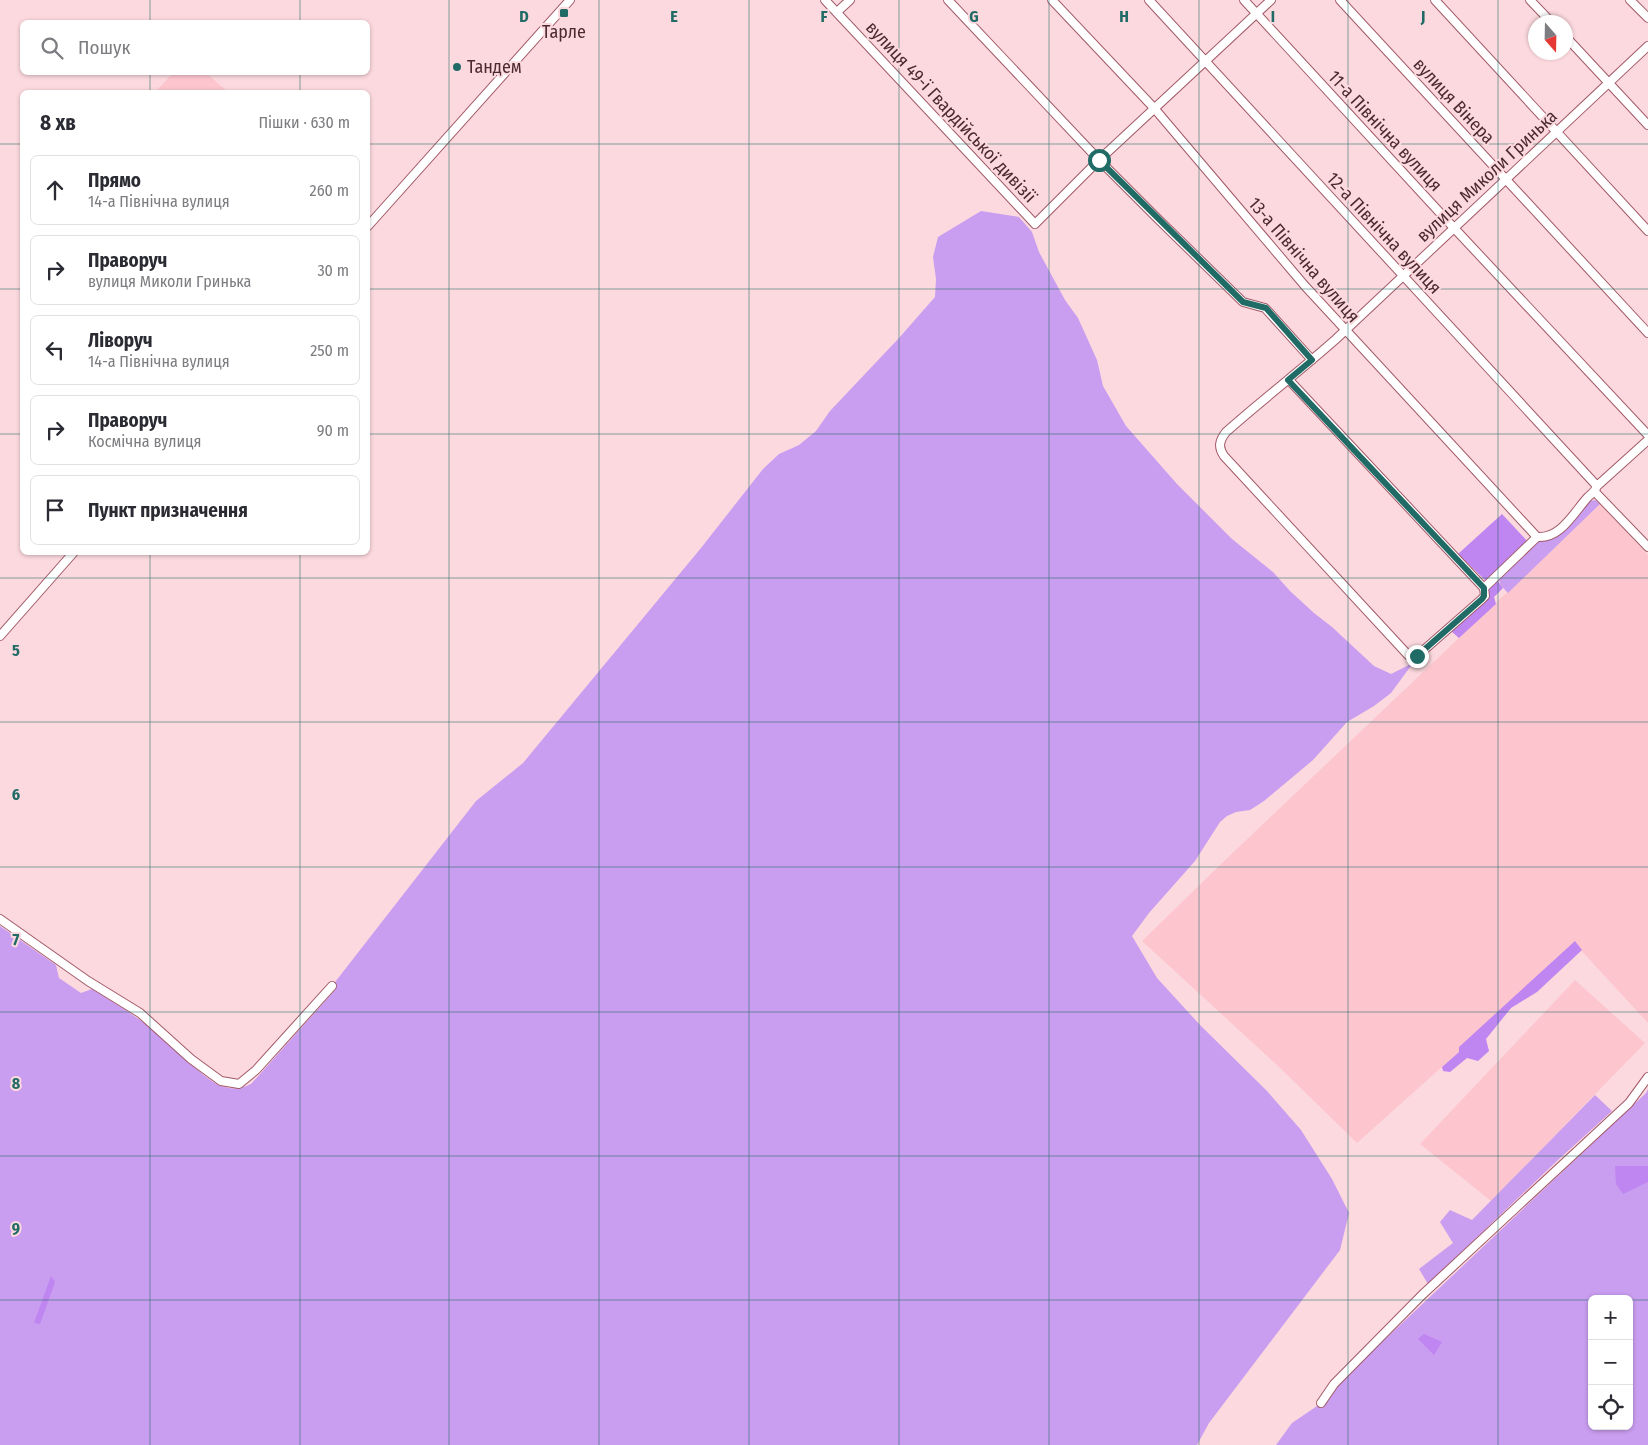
<!DOCTYPE html>
<html lang="uk">
<meta charset="utf-8">
<style>
body{margin:0;font-family:"Fira Sans Condensed",sans-serif;background:#f7f7f7;color:#2b2b33}
.controls{position:absolute;right:15px;bottom:15px;display:grid;overflow:hidden;border-radius:8px;box-shadow:0 1px 4px #0004}
.controls button{width:45px;height:45px;display:grid;place-items:center;padding:0;border:0;border-bottom:1px solid #e1e1e2;background:#fff;color:#2b2b33;font:25px sans-serif}
.compass{position:absolute;left:1528px;top:15px;width:45px;height:45px;border-radius:50%;background:#fff;box-shadow:0 1px 4px #0004;rotate:160deg}
.stop{position:absolute;width:15px;height:15px;margin:-11px;border:4px solid #216b66;border-radius:50%;background:#fff}
.stop.end{background:#216b66;border-color:#fff;box-shadow:0 1px 5px #0008}
.list{margin:0;padding:0;list-style:none}
h2{display:flex;justify-content:space-between;align-items:center;height:65px;margin:0;padding:0 20px;font-size:21px}
h2 small{font-size:16px;font-weight:400;color:#7c7c81}
.list li{display:grid;grid-template-columns:32px 1fr auto;gap:15px;align-items:center;box-sizing:border-box;height:70px;margin:0 10px 10px;padding:0 10px;border:1px solid #e1e1e2;border-radius:8px}
.list b{display:block;font-size:19px;white-space:nowrap}
.list p{margin:0;font-size:16px;white-space:nowrap;color:#7c7c81}
.list em{font-size:16px;font-style:normal;color:#7c7c81}
.icon{flex:none;width:28px;height:28px;fill:none;stroke:currentColor;stroke-width:2;stroke-linecap:round;stroke-linejoin:round}
.map{position:relative;flex:none;width:1648px;height:1445px;overflow:hidden}
.search{position:absolute;background:#fff;box-shadow:0 1px 4px #0004;left:20px;top:20px;width:350px;height:55px;display:flex;align-items:center;gap:12px;box-sizing:border-box;padding:0 18px;border-radius:8px;color:#7c7c81;font-size:19px}
.panel{position:absolute;background:#fff;box-shadow:0 1px 4px #0004;left:20px;top:90px;width:350px;height:465px;border-radius:8px}
.map>svg:first-child{display:block}
.built{fill:#fdc6cf}
.green{fill:#c99df0;fill-rule:evenodd}
.forest{fill:#bf85f0}
.lines{fill:none;stroke-linecap:round;stroke-linejoin:round}
.minor-casing{stroke:#a25967;stroke-width:10}
.minor{stroke:#fff;stroke-width:8}
.route{stroke:#216b66;stroke-width:6}
.grid{fill:none;stroke:#216b66;stroke-width:1;stroke-opacity:0.55}
.poi-dot{fill:#216b66;stroke:#fcd9de;stroke-width:2}
.labels{text-anchor:middle;stroke-width:4;stroke-linejoin:round;paint-order:stroke}
.poi-label{font-size:18px;fill:#4b2b31;stroke:#fcd9de}
.street-label{font-size:18px;fill:#4b2b31;stroke:#fcd9de}
.grid-label{font-size:16px;text-anchor:middle;font-weight:bold;fill:#216b66;stroke:#fcd9de;stroke-width:4;stroke-linejoin:round;paint-order:stroke}
</style>
<div class="map">
<svg width="1648" height="1445" viewBox="0 0 1648 1445">
<rect width="100%" height="100%" fill="#fcd9de"/>
<path class="built" d="M173,73H206L228,92H155Z
M1600,504L1648,555V1023L1577,946L1357,1143L1277,1065L1142,941L1220,865Z
M1575,980L1645,1043L1491,1201L1420,1144Z"/>
<path class="green" d="M981,211L1019,217L1032,232L1039,252L1065,300L1078,318L1097,360L1103,386L1126,426L1177,484L1232,539L1273,572L1290,591L1314,613L1332,627L1374,666L1391,674L1413,663L1391,693L1374,706L1347,722L1313,760L1264,801L1250,810L1236,812L1227,816L1220,822L1195,861L1149,913L1132,936L1157,978L1200,1025L1267,1091L1301,1130L1332,1179L1349,1213L1340,1250L1209,1423L1197,1445H0V926L56,965L59,978L81,993L92,989C114,1003 136,1016 156,1032C173,1045 203,1079 221,1086C233,1090 240,1089 251,1084L336,989L332,986L476,801L523,763L701,548L763,469L779,454L799,445L816,431L830,411L899,338L935,297L936,279L933,257L938,237Z
M1595,500L1600,504L1508,593C1502,587 1498,583 1499,575L1534,542L1547,540L1556,537L1575,520L1590,501Z
M1648,1089V1445H1276L1292,1423L1326,1400L1345,1377L1646,1093ZM1592,1299H1629V1426H1592Z
M1595,1095L1612,1111L1558,1160L1428,1284L1419,1269L1453,1243L1440,1222L1450,1210L1472,1220Z"/>
<path class="forest" d="M1502,514L1528,542L1486,581L1458,554Z
M1499,575L1498,581L1503,588L1494,597L1496,604L1459,638L1451,631L1485,600L1488,587Z
M1575,941L1582,950L1537,992L1511,1008L1486,1039L1489,1051L1478,1061L1467,1058L1450,1072L1443,1071L1442,1067L1459,1052V1047Z
M1615,1166H1648V1182L1623,1194L1616,1184Z
M51,1276L55,1282L40,1324L34,1323Z
M1424,1334L1442,1342L1434,1355L1418,1339Z"/>
<g class="lines">
<g class="minor-casing">
<path id="minor" d="M825,0L1035,224L1099,160L1271,0
M948,0L1099,160L1159,220L1243,302L1265,308L1312,360
M1052,0L1154,108L1305,286L1537,537
M1149,0L1597,486
M1244,0L1454,228L1648,435
M1340,0L1648,333
M1435,0L1648,231
M1530,0L1551,22
M1630,0L1648,18
M837,12L850,0
M1566,37L1648,125
M368,226L570,0
M1289,380L1484,588L1485,596L1482,599L1417,656L1412,657L1408,655L1224,456C1218,447 1219,441 1226,432C1262,400 1300,371 1336,339L1648,46
M1595,492L1648,547
M1484,588L1537,537C1561,539 1574,512 1588,497C1592,493 1595,492 1597,486L1648,440
M0,636L74,552
M0,919L88,981L140,1013L191,1059L221,1081L239,1084L256,1070L332,986
M1321,1403L1334,1384L1422,1295L1629,1103L1648,1077"/>
</g>
<use href="#minor" class="minor"/>
</g>
<g class="lines">
<path class="route" d="M1099,160L1243,302L1266,308L1312,360L1288,380L1484,588V596L1482,599L1417,656"/>
</g>
<path class="grid" d="M150,0V22M300,0V22M449,0V1445M599,0V1445M749,0V1445M899,0V1445M1049,0V1445M1199,0V1445M1348,0V1445M1498,0V1445M150,72V92M300,72V92M0,144H22M368,144H1648M0,289H22M368,289H1648M0,434H22M368,434H1648M150,552V1445M300,552V1445M0,578H1648M0,722H1648M0,867H1648M0,1012H1648M0,1156H1648M0,1300H1592M1629,1300H1648"/>
<g class="poi-dot">
<rect x="559" y="8" width="10" height="10" rx="2.5"/>
<circle cx="457" cy="67" r="5"/>
</g>
<g class="labels">
<g class="poi-label">
<text x="564" y="38">Тарле</text>
<text x="467" y="73" text-anchor="start">Тандем</text>
</g>
<g class="street-label">
<text transform="translate(1454 101) rotate(47)" y="6">вулиця Вінера</text>
<text transform="translate(951 112) rotate(47)" y="6">вулиця 49-ї Гвардійської дивізії</text>
<text transform="translate(1385 131) rotate(47)" y="6">11-а Північна вулиця</text>
<text transform="translate(1487 176) rotate(-43)" y="6">вулиця Миколи Гринька</text>
<text transform="translate(1384 233) rotate(47)" y="6">12-а Північна вулиця</text>
<text transform="translate(1304 260) rotate(49)" y="6">13-а Північна вулиця</text>
</g>
</g>
<g class="grid-label">
<text x="524" y="22">D</text>
<text x="674" y="22">E</text>
<text x="824" y="22">F</text>
<text x="974" y="22">G</text>
<text x="1124" y="22">H</text>
<text x="1273" y="22">I</text>
<text x="1423" y="22">J</text>
<text x="16" y="656">5</text>
<text x="16" y="800">6</text>
<text x="16" y="945">7</text>
<text x="16" y="1089">8</text>
<text x="16" y="1234">9</text>
</g>
</svg>
<div class="controls">
<button>+</button>
<button>−</button>
<button><svg class="icon" aria-label="locate" viewBox="0 0 24 24"><circle cx="12" cy="12" r="6"/><path d="M12 2v4M12 18v4M2 12h4M18 12h4"/></svg></button>
</div>
<svg class="compass" viewBox="-18 -18 36 36"><path d="M0-13l5 13h-10z" fill="#e53935"/><path d="M0 13l5-13h-10z" fill="#7c7c81"/></svg>
<div class="stop" style="left:1099px;top:160px"></div>
<div class="stop end" style="left:1417px;top:656px"></div>
<div class="search"><svg class="icon" aria-label="search" viewBox="0 0 24 24"><circle cx="10" cy="10" r="6"/><path d="M15 15l6 6"/></svg>Пошук</div>
<section class="panel">
<h2>8 хв<small>Пішки · 630 m</small></h2>
<ul class="list">
<li><svg class="icon" aria-label="ahead" viewBox="0 0 24 24"><path d="M12 20V5M6 11l6-6 6 6"/></svg><div><b>Прямо</b><p>14-а Північна вулиця</p></div><em>260 m</em></li>
<li><svg class="icon" aria-label="right" viewBox="0 0 24 24"><path d="M7 20v-9h11M14 6l5 5-5 5"/></svg><div><b>Праворуч</b><p>вулиця Миколи Гринька</p></div><em>30 m</em></li>
<li><svg class="icon" aria-label="left" viewBox="0 0 24 24"><path d="M17 20v-9H6M10 6l-5 5 5 5"/></svg><div><b>Ліворуч</b><p>14-а Північна вулиця</p></div><em>250 m</em></li>
<li><svg class="icon" aria-label="right" viewBox="0 0 24 24"><path d="M7 20v-9h11M14 6l5 5-5 5"/></svg><div><b>Праворуч</b><p>Космічна вулиця</p></div><em>90 m</em></li>
<li><svg class="icon" aria-label="arrive" viewBox="0 0 24 24"><path d="M6 21V4h12l-3 4 3 4H6"/></svg><div><b>Пункт призначення</b></div></li>
</ul>
</section>
</div>
